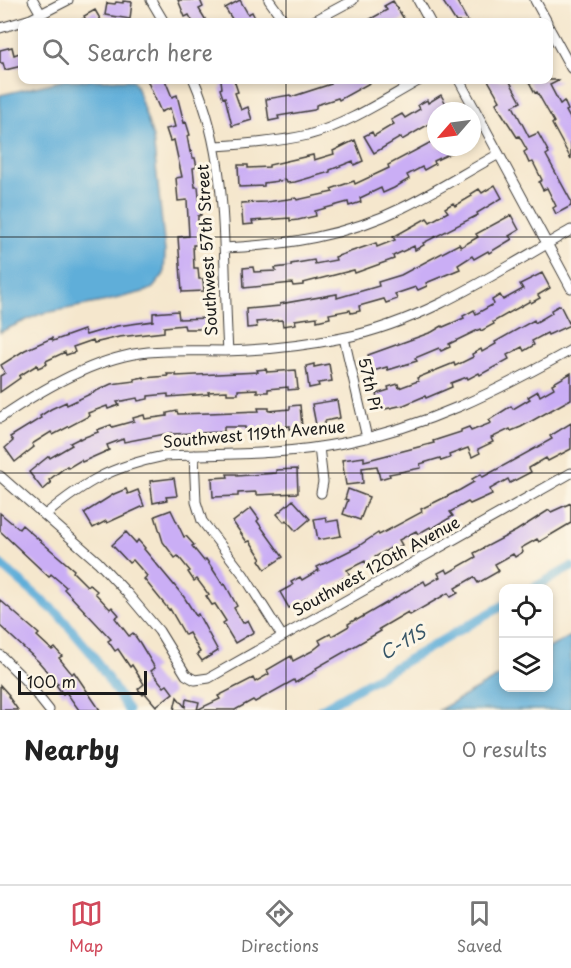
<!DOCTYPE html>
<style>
body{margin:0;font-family:"Playpen Sans",sans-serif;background:#f6f6f6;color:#222}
.controls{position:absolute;right:18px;bottom:18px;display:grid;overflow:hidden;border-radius:12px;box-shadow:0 3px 9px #0003}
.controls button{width:54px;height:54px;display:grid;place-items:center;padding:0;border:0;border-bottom:2px solid #e0e0e0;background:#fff;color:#222;font:30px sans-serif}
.compass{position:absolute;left:427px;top:102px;width:54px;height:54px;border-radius:50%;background:#fff;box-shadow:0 3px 9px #0003;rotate:242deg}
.scale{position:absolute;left:18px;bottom:15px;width:129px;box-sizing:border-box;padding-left:6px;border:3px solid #1c1c1c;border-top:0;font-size:16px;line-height:21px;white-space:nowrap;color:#1c1c1c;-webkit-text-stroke:4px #fcf5e5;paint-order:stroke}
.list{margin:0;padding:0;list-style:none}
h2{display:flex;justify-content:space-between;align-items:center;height:78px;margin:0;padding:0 24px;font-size:26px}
h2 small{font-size:20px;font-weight:400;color:#767676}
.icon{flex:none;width:33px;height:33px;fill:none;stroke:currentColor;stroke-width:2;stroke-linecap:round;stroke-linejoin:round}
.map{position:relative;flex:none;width:571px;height:710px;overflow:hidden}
.search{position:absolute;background:#fff;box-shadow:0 3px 9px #0003;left:18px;right:18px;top:18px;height:66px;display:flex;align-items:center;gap:15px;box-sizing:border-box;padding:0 21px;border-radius:12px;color:#767676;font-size:22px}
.sheet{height:174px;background:#fff}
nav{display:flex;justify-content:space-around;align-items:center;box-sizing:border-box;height:84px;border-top:2px solid #e0e0e0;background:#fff;font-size:16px;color:#767676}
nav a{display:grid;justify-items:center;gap:3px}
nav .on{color:#d1495b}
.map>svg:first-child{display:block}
.water{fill:#5faed9;stroke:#3e657a;stroke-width:1.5}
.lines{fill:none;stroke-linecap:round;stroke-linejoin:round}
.canal{stroke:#5faed9;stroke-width:9}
.building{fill:#caaef5}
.minor-casing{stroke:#3d3a37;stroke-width:11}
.minor{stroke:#fff;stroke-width:9}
.grid{fill:none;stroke:#1c1c1c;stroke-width:1.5;stroke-opacity:0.55}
.labels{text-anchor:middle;stroke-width:6;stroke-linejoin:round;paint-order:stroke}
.street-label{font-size:16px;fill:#1c1c1c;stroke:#fcf5e5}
.water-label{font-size:18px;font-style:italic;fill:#375668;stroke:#fcf5e5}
</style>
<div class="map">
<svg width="571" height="710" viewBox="0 0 571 710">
<rect width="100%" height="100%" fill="#fcf5e5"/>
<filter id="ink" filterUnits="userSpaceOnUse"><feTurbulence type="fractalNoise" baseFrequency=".0167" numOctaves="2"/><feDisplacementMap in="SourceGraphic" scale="12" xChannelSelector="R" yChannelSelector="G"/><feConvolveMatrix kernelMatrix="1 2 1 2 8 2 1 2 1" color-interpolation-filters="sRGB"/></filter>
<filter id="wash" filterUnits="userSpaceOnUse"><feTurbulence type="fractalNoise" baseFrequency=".008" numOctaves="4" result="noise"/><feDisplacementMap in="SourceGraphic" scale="24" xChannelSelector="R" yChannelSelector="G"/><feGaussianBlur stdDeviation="1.35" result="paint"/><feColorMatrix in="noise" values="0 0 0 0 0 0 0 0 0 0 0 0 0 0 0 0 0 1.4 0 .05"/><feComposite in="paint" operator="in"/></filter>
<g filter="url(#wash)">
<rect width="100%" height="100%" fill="#f5e7cd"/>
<path class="water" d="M65,80H133L136,85L153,138L165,252L164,274L153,288L147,291L107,301L40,314L0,332V95Z
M571,636V710H439L503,674L504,688H548L549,648Z"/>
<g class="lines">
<path class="canal" d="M0,564L59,615L92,654L128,710
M533,588L571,567
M320,710L504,605"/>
</g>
<g id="blocks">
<path class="building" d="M178,0H200L203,7L199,9L207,22H193L189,15L185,17Z
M240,0L248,14L252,12L256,20L252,22H234L225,8Z
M442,0H456L468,22H456Z
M123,1L132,2L130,19L105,15L107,3L115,4L116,2L123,3Z
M393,1L404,19L398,22H365L387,10L384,6Z
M95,10L102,22H76L85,18L84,16Z
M12,47L14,55L22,52V66L5,70L3,63H0V50Z
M147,80H165L172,97L177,95L184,123L186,122L190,135L187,136L190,152L191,151L193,158H195L197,167L193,168L195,187H198L201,215L198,216L197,245H193L194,268H198L199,279H203L204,291L182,292L178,237L189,236L187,200L178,201L176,178L182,177L174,140L170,141L166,129L175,127L170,108L161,112Z
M221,80H234L238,92L235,93L241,110L248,107L252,120L232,126L225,97L223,98L220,89L222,88Z
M329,80H375L339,100L338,98L316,105V108L314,110L278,116L279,119L269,121L266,99L290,95L291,97L331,84Z
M488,80H509L521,102L513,106L529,137L538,133L549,153L546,155L571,201V206L556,214L553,208L556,206L547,188L543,190L539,182L542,180L533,162L529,163L524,152L527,150L519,136L517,137L501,112L496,103L500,101Z
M528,80H560L550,85L560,104L564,101L568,110L566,111L571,120V159L552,124L554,122L537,92L535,93Z
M441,95L450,111H436V120L402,140L401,137L374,153L364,136L372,132L374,136L394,124L391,120L402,114L405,118L420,109L418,105L427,100L428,103Z
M355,140L363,161L354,165L353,161L330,170V172L295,182L287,183L286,180L264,183V186L239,187L238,165H248V168L269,167V165L313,155L314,160L334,154L333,151Z
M435,140L436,147H464L434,161L435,164L424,170L422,167L407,175L409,179L394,188L383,193L381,188L360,198L361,202L349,206L348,202L315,211L316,216L298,220L290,221V218L252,221L253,224L243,225L241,203L266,202L296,198L297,200L333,192L331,189L354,181L355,184L389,168L388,165Z
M495,185L502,198L477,213L478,215L423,243L424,245L415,250L414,246L393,256L394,259L355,273L354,270L303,283V285L293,286L292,283L244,288L243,268L253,267L254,272L276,271L275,268L291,266V264L314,260L315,264L336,260L335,257L376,243L377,247L395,240L393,237L427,218L430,222L448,212L445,208L453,203L455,206L472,196L471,194L479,189L482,193Z
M511,215L519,230L509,236L512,239L489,253L488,251L474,259L472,256L458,265L460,269L426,283L427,286L418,290L416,287L395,294L397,299L386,303L384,299L359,306L360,311L351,313L350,310L329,314L330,318L317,321V317L295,320L296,324L283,326L282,320L256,322L257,327L247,328L246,309L280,306V304L337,294V298L379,286L378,282L401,275L459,244L461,247L478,237L476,234Z
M542,273L550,288L538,295L540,298L531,303L530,301L493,322L494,324L481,331L480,329L449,344L450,347L441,351L439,348L415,358L417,361L388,370L387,367L373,371L368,355L432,332L442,326L443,327L464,318L463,316L474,310L476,314L494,304L492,300L500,295L503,300L523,289L520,284Z
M560,305L570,325L548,335L547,333L532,341L534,345L524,351L522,347L507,355L509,359L480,375L479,373L468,379L467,377L451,383L452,387L426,398L425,396L404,405L380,410L376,394L389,390L388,387L398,384L399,388L418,381L417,378L454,363L455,366L473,357L472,354L481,349L482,352L496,344L495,342L534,320L535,323L552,313L551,310Z
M178,311L179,319L210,318V329H185L184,325L164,327V332L119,337L94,343L93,340L73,347L75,352L66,355L65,352L46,361L47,364L38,368L37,365L19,376L20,378L0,392V376L5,373L1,365L25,350L52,338L53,341L84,330L86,335L117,326L153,321V313Z
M314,364V367L329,364L332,381L318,383L319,386L309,388L306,366Z
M266,369L267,372L296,370L298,389L288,390V387L268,389V392H257V389L238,390V394H227V391L208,392L209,394L168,397V394L148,396V399L138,401L137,398L117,402L119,405L108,409L107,406L88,413L89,416L53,435L51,432L32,444L34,447L15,462L5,448L13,441L10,437L41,418L40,416L51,409L66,402L67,405L111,384L135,381L134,379L144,377V378L168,376L167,374H176V376L258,372L257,370Z
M571,373V399L521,427L511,431L510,429L491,438L493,442L478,449L480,453L472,457L468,448L449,455L450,458L441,461L440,458L420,464L421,468L389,474L390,476L380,479L377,466L362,468L363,483L346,485L342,460L364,457V461L434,443L433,441L461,432V430L469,427L471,431L491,423L489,420L511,406L513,409L530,399L528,397L538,391L540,396L554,388L552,384Z
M337,400L340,418L325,421V424L316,425L312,404Z
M300,405L302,427L290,429V426L258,431V429H245V427H224V432L171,434V433L124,442L123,439L107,445L109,450L82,462L81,460L68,468L67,466L49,480L51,483L43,490L29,472L49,456L50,458L72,445L70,443L80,438V439L98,432L97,430L111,425L112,427L134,421L133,418L144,415L145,419L167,416V413L177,411L178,414L209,413L259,411L258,408H269V411L290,409V406Z
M571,423V449L548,461L546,458L529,468L531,472L510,483L508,479L490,489L492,494L470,504L468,502L450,512L453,516L431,529L430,527L418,534L416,531L399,540L402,545L393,550L392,547L375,557L376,560L367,565L365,561L347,570L350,575L289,608L280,592L293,585L291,582L300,577L302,580L319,570L317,567L357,547L378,533L379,535L422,512L421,509L460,490L474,482L472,479L481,474L483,477L552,439L550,436Z
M297,469L298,493L256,495V492L238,493V496L213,497L212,478L228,477L227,474H237V476L276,473V470Z
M174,478L177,496L166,497L167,500L153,503L150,481Z
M126,489L128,494L138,490L144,506L107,523L106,521L93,528L84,513L114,494Z
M348,489L369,497L360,520L343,514L348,500L345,499Z
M293,500L310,519L296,531L286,520L284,522L277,514Z
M571,503V523L539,542L537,539L521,548L523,552L515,557L513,554L495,564L499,571L478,583L474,577L455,588L458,593L451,597L448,593L410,615L408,612L379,629L381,631L316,668L317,670L295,683L294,680L255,702L253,700L235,710H174L177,697L185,707L186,699L199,702L197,710L220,699L218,696L253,678L255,682L269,674L267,670L291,656L293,661L312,651L321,644L319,640L330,634L332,636L349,626L348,624L356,619L357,620L424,581L426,585L440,577L438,573L446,569L448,573L476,557L474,553L516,531L549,510L551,512Z
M251,508L259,519L257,521L283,557L265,569L259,560L261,558L250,541L247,542L233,522Z
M171,510L184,537L186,536L194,545L192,546L204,561L206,559L223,585L225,584L237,606L234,608L243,623L248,620L254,632L235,643L223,623L226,621L215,604L212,605L206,596L209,595L197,579L194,581L188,572L190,571L178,556L175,558L163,542L155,516Z
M0,513L19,529L22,525L74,570L73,572L87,586L89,584L97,591L95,593L110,609L112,607L119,615L115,618L129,636L133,633L140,643L155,668L151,671L164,687L167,685L173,693L156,706L145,693L143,695L138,689L144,684L132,665L130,667L118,649L115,651L108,641L111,639L64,589L66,587L51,574L49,577L0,531Z
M326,517L327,522L338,520L341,536L318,540L314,519Z
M126,532L136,543L138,540L145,548L144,549L184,597L196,616L198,614L218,651L202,661L197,654L200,652L189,633L185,635L170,609L169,610L144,579L147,576L133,560L129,563L112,545Z
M0,600L39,634L37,636L52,650L55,648L62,656L59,658L72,674L74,672L100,710H79L66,692L63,694L56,685L58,684L38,661L0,626Z
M0,685L9,695L8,696L18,710H0Z"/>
</g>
</g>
<g filter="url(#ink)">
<use href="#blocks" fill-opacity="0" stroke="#3d3a37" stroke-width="1.5"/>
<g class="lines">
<g class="minor-casing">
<path id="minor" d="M33,0L41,14
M151,0L164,22
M269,0L285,22
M418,0L430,22
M535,0L547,22
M312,22L353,0
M548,26L571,68
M0,28L31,19L68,0
M194,80C231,165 222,260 228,351
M459,80L571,288
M215,146C246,144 277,142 308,135C348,124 384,100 420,80
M224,248C286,245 346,236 402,208C435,192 466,172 499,154
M344,338L367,438
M0,418C42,389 96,357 148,352C173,350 199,351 225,351C264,350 303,346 342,338C424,322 499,271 571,230
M319,447L323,482L321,493
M194,455L196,502L202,521L243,574L282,636
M0,476L98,562L127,593L159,631L186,675L195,680L209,678L571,473
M45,515C86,481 111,467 164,456C222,454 286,455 343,443C429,426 495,392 571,350
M0,655L25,680L49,710"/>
</g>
<use href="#minor" class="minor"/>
</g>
</g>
<path class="grid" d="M286,0V22M286,80V710M0,237H571M0,473H571"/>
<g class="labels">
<g class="street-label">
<text transform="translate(207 250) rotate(-93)" y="6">Southwest 57th Street</text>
<text transform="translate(370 384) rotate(77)" y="6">57th Pi</text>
<text transform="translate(254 434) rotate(-5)" y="6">Southwest 119th Avenue</text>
<text transform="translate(376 566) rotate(-29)" y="6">Southwest 120th Avenue</text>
</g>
<g class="water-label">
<text transform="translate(403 643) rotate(-30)" y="6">C-11S</text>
</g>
</g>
</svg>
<div class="controls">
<button><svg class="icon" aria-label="locate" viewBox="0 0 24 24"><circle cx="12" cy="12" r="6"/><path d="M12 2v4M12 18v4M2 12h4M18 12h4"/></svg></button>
<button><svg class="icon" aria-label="layers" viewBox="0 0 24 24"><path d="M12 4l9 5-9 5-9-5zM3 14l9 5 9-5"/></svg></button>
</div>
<svg class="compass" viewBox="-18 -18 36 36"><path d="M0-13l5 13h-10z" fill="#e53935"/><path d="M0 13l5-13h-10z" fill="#767676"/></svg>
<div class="scale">100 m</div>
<div class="search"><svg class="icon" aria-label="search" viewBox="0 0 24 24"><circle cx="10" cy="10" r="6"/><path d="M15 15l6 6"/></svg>Search here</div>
</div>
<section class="sheet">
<h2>Nearby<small>0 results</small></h2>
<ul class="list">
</ul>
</section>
<nav>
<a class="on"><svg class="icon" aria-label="map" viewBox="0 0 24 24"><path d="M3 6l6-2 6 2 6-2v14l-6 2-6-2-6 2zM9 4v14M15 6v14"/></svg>Map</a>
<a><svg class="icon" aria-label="directions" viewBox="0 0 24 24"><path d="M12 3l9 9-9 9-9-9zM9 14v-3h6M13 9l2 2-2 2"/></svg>Directions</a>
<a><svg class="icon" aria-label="saved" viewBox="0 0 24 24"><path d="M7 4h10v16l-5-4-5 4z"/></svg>Saved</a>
</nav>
